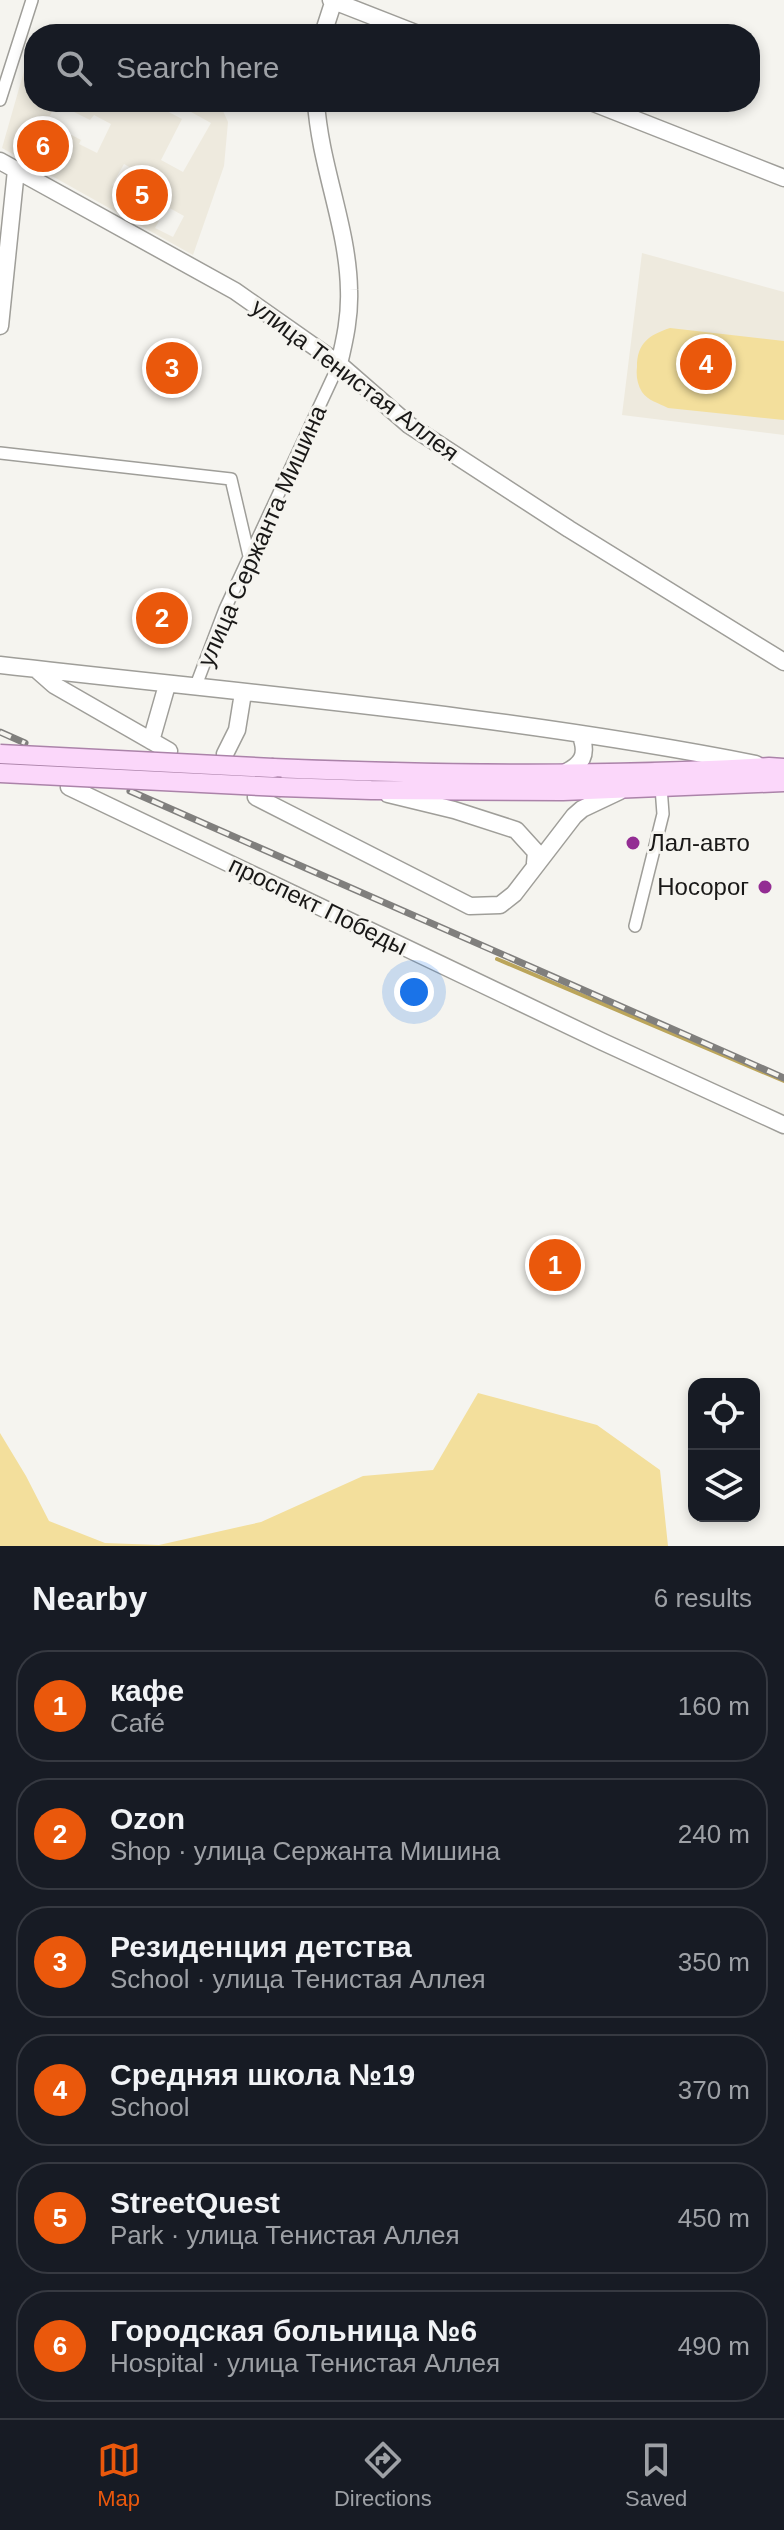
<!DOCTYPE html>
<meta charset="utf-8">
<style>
body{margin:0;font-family:Helvetica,sans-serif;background:#20242c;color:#f1f3f6}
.controls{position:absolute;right:24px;bottom:24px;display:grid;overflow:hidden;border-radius:16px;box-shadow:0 4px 12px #0003}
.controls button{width:72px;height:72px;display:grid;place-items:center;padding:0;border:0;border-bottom:2px solid #363941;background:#171b24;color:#f1f3f6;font:40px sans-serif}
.you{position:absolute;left:414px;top:992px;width:28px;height:28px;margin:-20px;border:6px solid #fff;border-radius:50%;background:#1a73e8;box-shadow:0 0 0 12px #1a73e833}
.badge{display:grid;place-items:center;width:52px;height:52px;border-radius:50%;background:#ea580c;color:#fff;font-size:26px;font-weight:700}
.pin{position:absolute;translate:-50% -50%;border:4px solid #fff;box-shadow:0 2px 8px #0006}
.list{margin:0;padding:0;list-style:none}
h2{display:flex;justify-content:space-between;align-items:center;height:104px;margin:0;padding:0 32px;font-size:34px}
h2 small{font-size:26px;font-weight:400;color:#9ea1a6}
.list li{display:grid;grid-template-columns:52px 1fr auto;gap:24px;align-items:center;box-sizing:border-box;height:112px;margin:0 16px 16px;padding:0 16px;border:2px solid #363941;border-radius:32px}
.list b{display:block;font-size:30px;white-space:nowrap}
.list p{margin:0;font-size:26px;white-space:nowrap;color:#9ea1a6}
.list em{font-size:26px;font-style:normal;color:#9ea1a6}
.icon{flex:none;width:44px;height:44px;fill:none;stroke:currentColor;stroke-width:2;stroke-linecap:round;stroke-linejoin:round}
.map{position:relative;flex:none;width:784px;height:1546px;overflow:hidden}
.search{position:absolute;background:#171b24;box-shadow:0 4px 12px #0003;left:24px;right:24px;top:24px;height:88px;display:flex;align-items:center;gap:20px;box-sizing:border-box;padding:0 28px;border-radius:32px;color:#9ea1a6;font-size:30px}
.sheet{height:872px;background:#171b24}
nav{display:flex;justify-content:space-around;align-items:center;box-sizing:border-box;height:112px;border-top:2px solid #363941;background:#171b24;font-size:22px;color:#9ea1a6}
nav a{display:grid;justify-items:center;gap:4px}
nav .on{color:#ea580c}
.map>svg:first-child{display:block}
.built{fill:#eeeade;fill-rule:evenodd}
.green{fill:#f3df9c}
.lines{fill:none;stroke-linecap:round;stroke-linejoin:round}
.stream{stroke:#bba55b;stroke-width:4}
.street-casing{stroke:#9f9e99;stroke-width:14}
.secondary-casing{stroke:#9f9e99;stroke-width:19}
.primary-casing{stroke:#ab83a9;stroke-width:21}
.street{stroke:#fff;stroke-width:11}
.secondary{stroke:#fff;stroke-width:16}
.primary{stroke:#fbd7fa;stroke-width:18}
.rail-casing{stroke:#807f7d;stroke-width:7}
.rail{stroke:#f5f4ef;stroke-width:4;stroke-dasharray:12;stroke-linecap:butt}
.primary-bridge-casing{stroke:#ab83a9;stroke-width:21;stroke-linecap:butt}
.primary-bridge{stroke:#fbd7fa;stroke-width:18}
.poi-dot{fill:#932d93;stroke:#f5f4ef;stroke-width:3}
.labels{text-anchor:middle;stroke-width:6;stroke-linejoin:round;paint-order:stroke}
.street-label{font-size:24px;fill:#191817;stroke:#f5f4ef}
.poi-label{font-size:24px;fill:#191817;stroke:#f5f4ef;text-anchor:start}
</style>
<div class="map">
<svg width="784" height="1546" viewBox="0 0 784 1546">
<rect width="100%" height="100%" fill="#f5f4ef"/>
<path class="built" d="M34,36V102H164L161,108L182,119L161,160L183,172L211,123L191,112L195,105L188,102H219L228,122L224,166L193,255L2,148ZM56,103L90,120L94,115L111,124L97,153L79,144L81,140L47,122ZM124,164L140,173L135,183L157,195L155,200L184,216L173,237L155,228L159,221L122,201L126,193L112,185Z
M642,253L784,292V435L622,415Z"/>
<path class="green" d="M670,328L784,341V420L668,408C659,403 648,401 642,392C637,384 636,375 637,367C637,343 649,335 670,328Z
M478,1393L597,1425L660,1470L668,1546H0V1433L26,1476L49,1521L105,1543L159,1545L261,1522L363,1476L433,1470Z"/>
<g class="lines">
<path class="stream" d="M497,959L784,1081"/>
<g class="street-casing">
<path id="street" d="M0,100L32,0
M0,453L231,479L249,556
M195,688L225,609L339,364
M635,926L663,814L661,787"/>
</g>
<g class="secondary-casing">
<path id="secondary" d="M331,0L418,34
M323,34L334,0
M316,102C320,166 348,227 349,290C350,316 345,339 339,364
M591,102L784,178
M0,161L235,291L339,364L409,425L569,529L784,662
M0,326L16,170
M0,665C252,694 507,715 756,764
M37,670L54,685L169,751
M151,741L167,685
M225,754L237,730L243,693
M562,774C582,765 589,755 580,734
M69,787L603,1042L784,1125
M388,794L454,810L516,830L536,852L535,863
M256,797L470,906L500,905L514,894L574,816L582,809L620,791"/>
</g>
<g class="primary-casing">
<path id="primary" d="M273,768C438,775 604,777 769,767L784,768
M281,787L371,790L563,791L784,782"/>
</g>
<use href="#street" class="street"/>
<use href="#secondary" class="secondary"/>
<use href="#primary" class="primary"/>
<g class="rail-casing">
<path id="rail" d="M0,732L25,743
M130,791L784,1078"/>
</g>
<use href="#rail" class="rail"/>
<g class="primary-bridge-casing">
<path id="primary-bridge" d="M0,754L273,768
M0,773L281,787"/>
</g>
<use href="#primary-bridge" class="primary-bridge"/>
</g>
<g class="poi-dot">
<circle cx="633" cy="843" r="8"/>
<circle cx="765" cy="887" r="8"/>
</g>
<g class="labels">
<g class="street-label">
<text transform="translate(355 380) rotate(37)" y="8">улица Тенистая Аллея</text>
<text transform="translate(262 536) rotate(-66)" y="8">улица Сержанта Мишина</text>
<text transform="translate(318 906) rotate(26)" y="8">проспект Победы</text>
</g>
<g class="poi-label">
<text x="649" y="851">Лал-авто</text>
<text x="749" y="895" text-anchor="end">Носорог</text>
</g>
</g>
</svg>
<div class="controls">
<button><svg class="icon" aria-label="locate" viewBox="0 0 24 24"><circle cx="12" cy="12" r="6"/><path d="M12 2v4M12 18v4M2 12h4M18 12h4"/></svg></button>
<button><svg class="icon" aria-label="layers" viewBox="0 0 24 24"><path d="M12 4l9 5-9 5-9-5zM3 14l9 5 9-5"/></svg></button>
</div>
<div class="you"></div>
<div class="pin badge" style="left:555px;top:1265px">1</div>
<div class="pin badge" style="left:162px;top:618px">2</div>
<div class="pin badge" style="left:172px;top:368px">3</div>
<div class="pin badge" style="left:706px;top:364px">4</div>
<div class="pin badge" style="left:142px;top:195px">5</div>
<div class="pin badge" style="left:43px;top:146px">6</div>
<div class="search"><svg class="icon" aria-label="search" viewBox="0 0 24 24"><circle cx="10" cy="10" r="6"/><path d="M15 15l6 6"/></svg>Search here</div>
</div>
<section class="sheet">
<h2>Nearby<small>6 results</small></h2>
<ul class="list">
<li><span class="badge">1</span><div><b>кафе</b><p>Café</p></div><em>160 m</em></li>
<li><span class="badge">2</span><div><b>Ozon</b><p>Shop · улица Сержанта Мишина</p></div><em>240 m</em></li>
<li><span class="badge">3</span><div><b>Резиденция детства</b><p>School · улица Тенистая Аллея</p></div><em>350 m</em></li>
<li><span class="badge">4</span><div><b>Средняя школа №19</b><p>School</p></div><em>370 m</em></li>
<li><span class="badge">5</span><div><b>StreetQuest</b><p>Park · улица Тенистая Аллея</p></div><em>450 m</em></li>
<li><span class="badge">6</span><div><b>Городская больница №6</b><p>Hospital · улица Тенистая Аллея</p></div><em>490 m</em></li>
</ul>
</section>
<nav>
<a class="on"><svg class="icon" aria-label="map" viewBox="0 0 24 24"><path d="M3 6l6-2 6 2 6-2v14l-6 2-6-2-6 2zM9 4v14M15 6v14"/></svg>Map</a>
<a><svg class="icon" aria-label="directions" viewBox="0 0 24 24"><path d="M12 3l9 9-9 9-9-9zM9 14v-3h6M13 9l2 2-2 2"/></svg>Directions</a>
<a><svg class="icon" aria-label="saved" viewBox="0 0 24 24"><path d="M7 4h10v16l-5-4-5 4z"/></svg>Saved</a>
</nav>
